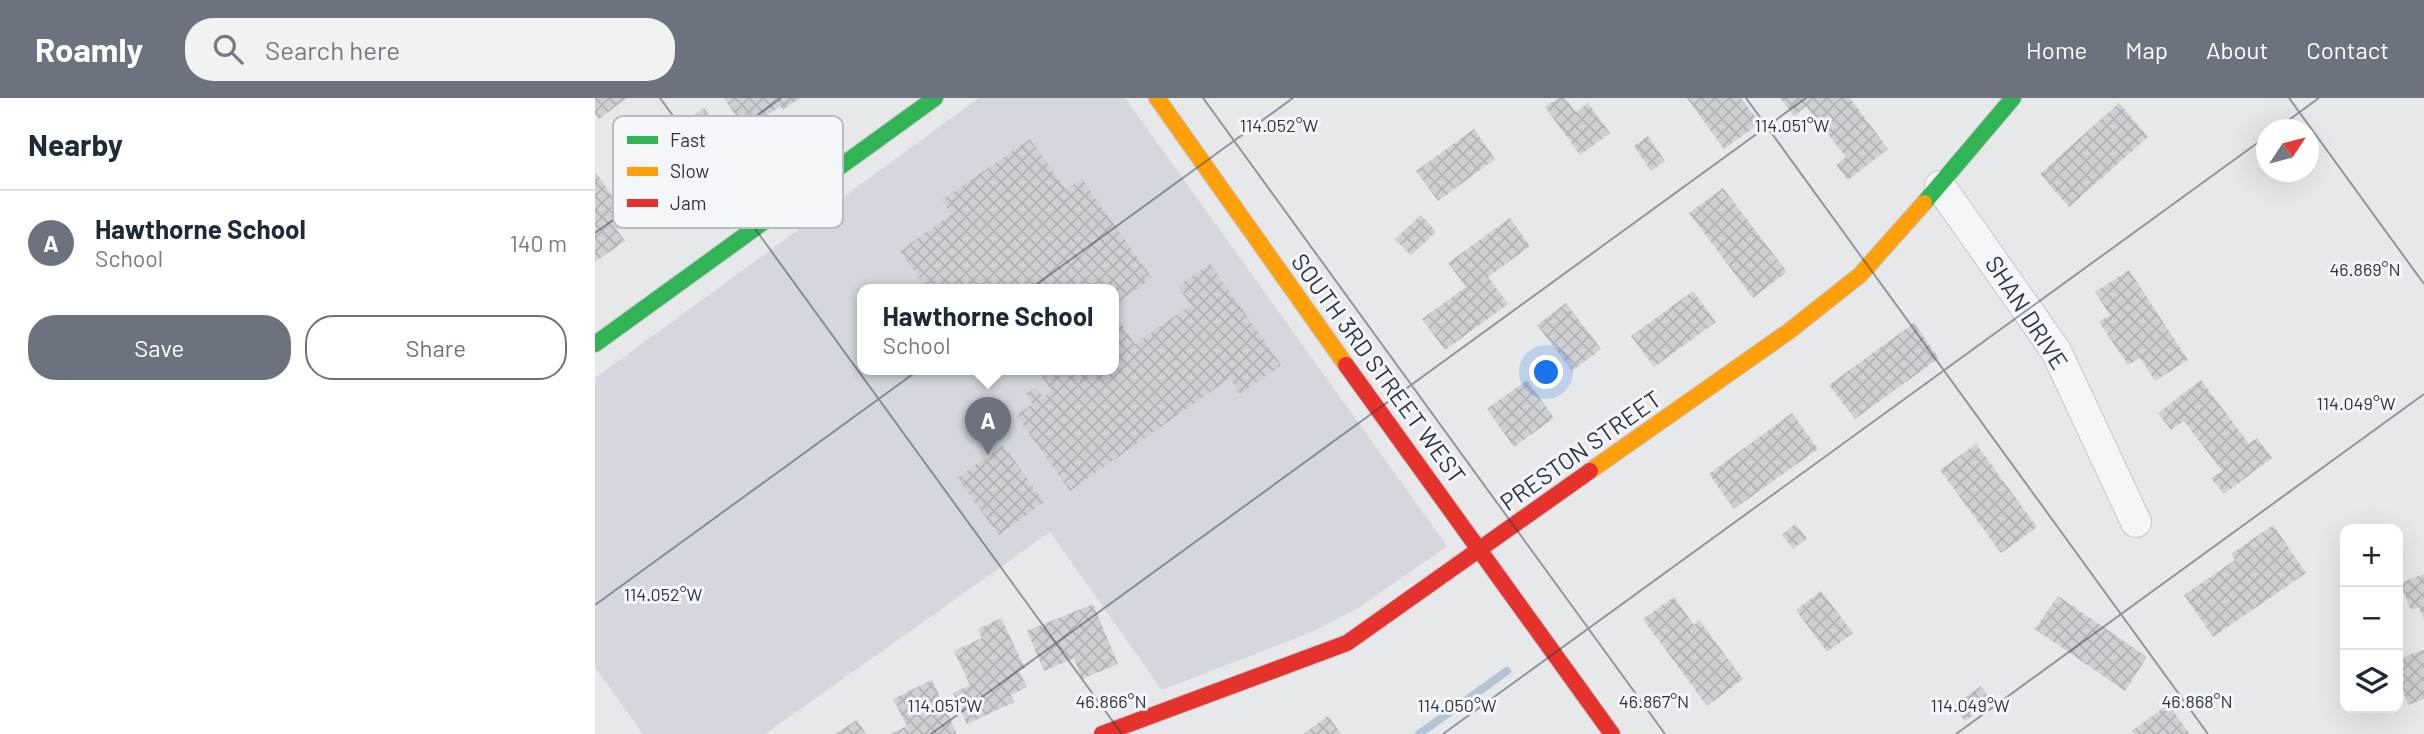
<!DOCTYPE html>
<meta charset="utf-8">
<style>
body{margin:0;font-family:Barlow,sans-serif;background:#f2f2f3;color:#1f2937}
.controls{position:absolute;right:21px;bottom:21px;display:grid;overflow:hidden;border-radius:14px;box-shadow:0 7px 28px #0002}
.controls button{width:63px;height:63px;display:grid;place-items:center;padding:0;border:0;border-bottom:2px solid #e0e1e3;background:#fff;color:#1f2937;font:35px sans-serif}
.compass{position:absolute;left:1661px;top:21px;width:63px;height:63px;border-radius:50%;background:#fff;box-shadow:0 7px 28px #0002;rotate:54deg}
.you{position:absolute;left:952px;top:275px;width:24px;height:24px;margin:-18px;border:5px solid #fff;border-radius:50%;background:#1a73e8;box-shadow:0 0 0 10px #1a73e833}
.badge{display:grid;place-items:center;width:46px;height:46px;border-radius:50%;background:#6c737f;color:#fff;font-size:23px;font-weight:700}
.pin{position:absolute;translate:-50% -58px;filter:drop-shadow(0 2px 4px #0008)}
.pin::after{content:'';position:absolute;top:37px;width:24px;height:21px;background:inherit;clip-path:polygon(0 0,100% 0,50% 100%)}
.popup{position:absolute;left:262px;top:186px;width:262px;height:91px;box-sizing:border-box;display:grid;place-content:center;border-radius:14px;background:#fff;filter:drop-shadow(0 2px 5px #0005);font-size:23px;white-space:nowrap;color:#747a83}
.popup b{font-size:26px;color:#1f2937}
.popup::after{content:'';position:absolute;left:50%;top:100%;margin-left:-14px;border:14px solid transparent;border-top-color:#fff}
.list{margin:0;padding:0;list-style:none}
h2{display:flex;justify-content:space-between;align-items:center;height:91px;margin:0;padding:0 28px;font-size:30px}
h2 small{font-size:23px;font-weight:400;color:#747a83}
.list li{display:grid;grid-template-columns:46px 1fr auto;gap:21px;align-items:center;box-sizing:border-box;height:105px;padding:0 28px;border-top:2px solid #e0e1e3}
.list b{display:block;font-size:26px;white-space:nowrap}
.list p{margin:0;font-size:23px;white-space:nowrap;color:#747a83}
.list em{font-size:23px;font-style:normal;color:#747a83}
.actions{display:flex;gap:14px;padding:21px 28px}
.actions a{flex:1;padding:16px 0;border:2px solid #6c737f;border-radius:28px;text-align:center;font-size:24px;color:#6c737f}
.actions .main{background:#6c737f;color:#fff}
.icon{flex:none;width:38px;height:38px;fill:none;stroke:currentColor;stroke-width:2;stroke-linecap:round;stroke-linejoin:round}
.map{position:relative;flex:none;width:1829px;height:636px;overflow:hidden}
header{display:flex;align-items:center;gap:42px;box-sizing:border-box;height:98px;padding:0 35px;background:#6c737f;color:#fff}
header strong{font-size:33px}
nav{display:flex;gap:38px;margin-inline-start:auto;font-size:24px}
.search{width:490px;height:63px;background:#f2f2f3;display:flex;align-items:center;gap:18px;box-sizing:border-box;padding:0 24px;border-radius:28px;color:#747a83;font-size:26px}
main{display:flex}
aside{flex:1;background:#fff}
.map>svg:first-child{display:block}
.built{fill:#d4d7dd;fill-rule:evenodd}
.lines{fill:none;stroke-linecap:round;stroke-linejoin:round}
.stream{stroke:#b4c4d5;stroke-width:8}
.building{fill:url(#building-cross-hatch)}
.street-casing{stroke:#c4c6c8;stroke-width:32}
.fast-casing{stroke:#c4c6c8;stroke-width:18}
.slow-casing{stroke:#c4c6c8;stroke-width:18}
.jam-casing{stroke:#c4c6c8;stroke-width:18}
.street{stroke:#f5f6f7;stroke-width:30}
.fast{stroke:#30b455;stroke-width:16}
.slow{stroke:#ff9f0a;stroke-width:16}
.jam{stroke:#e5322d;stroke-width:16}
.ticks{fill:none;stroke:#2b3445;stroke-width:2;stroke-opacity:0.45}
.labels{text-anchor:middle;stroke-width:6;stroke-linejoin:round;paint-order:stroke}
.street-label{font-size:24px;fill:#2b3445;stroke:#f4f6f9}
.key{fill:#f4f6f9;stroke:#b8bcc3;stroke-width:2}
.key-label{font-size:19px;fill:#2b3445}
.ticks-label{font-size:18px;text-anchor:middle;fill:#2b3445;stroke:#f4f6f9;stroke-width:6;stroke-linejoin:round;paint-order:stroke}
</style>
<header>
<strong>Roamly</strong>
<div class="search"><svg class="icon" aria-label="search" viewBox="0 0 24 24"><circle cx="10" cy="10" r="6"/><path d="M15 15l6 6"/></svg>Search here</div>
<nav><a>Home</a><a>Map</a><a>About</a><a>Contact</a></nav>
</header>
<main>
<aside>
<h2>Nearby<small></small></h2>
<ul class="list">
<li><span class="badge">A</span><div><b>Hawthorne School</b><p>School</p></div><em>140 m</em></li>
</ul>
<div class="actions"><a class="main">Save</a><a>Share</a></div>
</aside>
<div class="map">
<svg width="1829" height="636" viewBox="0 0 1829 636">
<defs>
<pattern id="building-cross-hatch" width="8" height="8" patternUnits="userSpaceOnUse" patternTransform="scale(1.75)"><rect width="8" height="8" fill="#ced0d3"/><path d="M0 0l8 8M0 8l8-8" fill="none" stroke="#b1b3b6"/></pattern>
</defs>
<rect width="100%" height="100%" fill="#e6e8ea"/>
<path class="built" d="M384,0H530L852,448L765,509L717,534L567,592L455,434L170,636H48L0,569V280ZM267,191H519V271H267Z"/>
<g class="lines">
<path class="stream" d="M824,636L912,573"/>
</g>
<path class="building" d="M0,0H32L4,21L0,16Z
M129,0H205L188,12L185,8L151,32Z
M963,0H970L981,14L993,5L1015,35L985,57L950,9Z
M1092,0H1146L1165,25L1129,51Z
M1185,0H1255L1293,51L1253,82L1241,67L1251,59L1211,8L1199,18Z
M1524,5L1553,39L1474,109L1445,76Z
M109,10L135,46L69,95L42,60Z
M879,31L900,61L843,103L821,73Z
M1053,38L1070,63L1056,73L1039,48Z
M435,41L471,92L487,81L557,180L519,207V191H332L305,153L357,116L347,102Z
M0,73L34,123L21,131L30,143L0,164Z
M1128,90L1192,174L1158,200L1094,115Z
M826,117L841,134L816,157L800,141Z
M915,120L935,148L893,179L913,206L850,252L827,221L871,189L853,165Z
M615,166L686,267L645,296L635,280L475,393L421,317L438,306L431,296L441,289L448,299L457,293L442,271H519V215L540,246L596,207L583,188Z
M1534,172L1593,262L1560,283L1545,260L1533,267L1504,224L1515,217L1500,194Z
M1098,193L1121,224L1059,269L1036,238Z
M971,205L1006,251L977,273L942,227Z
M1319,225L1344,260L1260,321L1234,287Z
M388,271H406L394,280Z
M932,282L959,320L919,349L892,311Z
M1606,282L1654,346L1662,340L1677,360L1629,396L1616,380L1627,373L1589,323L1576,332L1563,315Z
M1197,315L1223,351L1139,411L1114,376Z
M1381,346L1442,429L1406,455L1345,372Z
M408,347L449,404L404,437L362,380Z
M1200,426L1212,440L1198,451L1187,437Z
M1678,427L1711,475L1618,539L1589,497L1640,462L1636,456Z
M1829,476V522L1824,509L1816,512L1805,485Z
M1226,493L1258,535L1232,554L1201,512Z
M1463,498L1552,559L1530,593L1440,531Z
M1079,499L1099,527L1104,522L1148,581L1112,608L1048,521Z
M498,506L523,566L487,581L479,560L449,573L432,533Z
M406,520L430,570L424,573L432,589L416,597L419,604L372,626L358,595L375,587L359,553L387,540L383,531Z
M1829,552V601L1813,607L1803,579V561Z
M337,582L362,636H295L312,628L298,601Z
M1386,588L1397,604L1370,623L1358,608Z
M1573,606L1595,636H1539L1537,633Z
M733,618L746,636H708Z
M262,622L271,636H240Z"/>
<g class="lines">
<g class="street-casing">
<path id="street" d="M1345,88L1461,253L1541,424"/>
</g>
<g class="fast-casing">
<path id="fast" d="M1329,105L1418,0
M0,246L340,0"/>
</g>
<g class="slow-casing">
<path id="slow" d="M562,0L751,267
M995,373L1193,234L1265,177L1329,105"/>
</g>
<g class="jam-casing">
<path id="jam" d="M751,267L1017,636
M507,636L752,545L995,373"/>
</g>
<use href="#street" class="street"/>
<use href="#fast" class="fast"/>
<use href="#slow" class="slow"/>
<use href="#jam" class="jam"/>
</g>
<path class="ticks" d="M65,0L527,636M608,0L1070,636M1151,0L1613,636M1694,0L1829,186M1680,32L1724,0M0,135L186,0M0,507L698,0M336,636L1211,0M848,636L1672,38M1361,636L1829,296"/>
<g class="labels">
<g class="street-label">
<text transform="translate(1431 215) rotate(57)" y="8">SHAN DRIVE</text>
<text transform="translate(783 271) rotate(54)" y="8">SOUTH 3RD STREET WEST</text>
<text transform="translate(986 353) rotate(-35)" y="8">PRESTON STREET</text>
</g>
</g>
<rect x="18" y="18" width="230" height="112" rx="10" class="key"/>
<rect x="32" y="38" width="31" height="8" fill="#30b455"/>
<rect x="32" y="69" width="31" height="9" fill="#ff9f0a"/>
<rect x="32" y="101" width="31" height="8" fill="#e5322d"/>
<g class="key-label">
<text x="75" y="49">Fast</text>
<text x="75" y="80">Slow</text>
<text x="75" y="112">Jam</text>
</g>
<g class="ticks-label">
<text x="684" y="34">114.052°W</text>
<text x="1197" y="34">114.051°W</text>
<text x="1770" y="178">46.869°N</text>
<text x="1761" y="312">114.049°W</text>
<text x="68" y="503">114.052°W</text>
<text x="516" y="610">46.866°N</text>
<text x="1059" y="610">46.867°N</text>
<text x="1602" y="610">46.868°N</text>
<text x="350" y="614">114.051°W</text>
<text x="862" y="614">114.050°W</text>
<text x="1375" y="614">114.049°W</text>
</g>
</svg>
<div class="controls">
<button>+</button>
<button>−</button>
<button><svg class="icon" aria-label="layers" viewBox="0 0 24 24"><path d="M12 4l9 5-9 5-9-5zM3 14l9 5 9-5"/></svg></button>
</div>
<svg class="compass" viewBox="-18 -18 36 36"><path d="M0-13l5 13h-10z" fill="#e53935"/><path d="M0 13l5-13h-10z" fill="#747a83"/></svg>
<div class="you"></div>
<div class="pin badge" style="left:393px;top:357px">A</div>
<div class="popup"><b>Hawthorne School</b>School</div>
</div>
</main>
